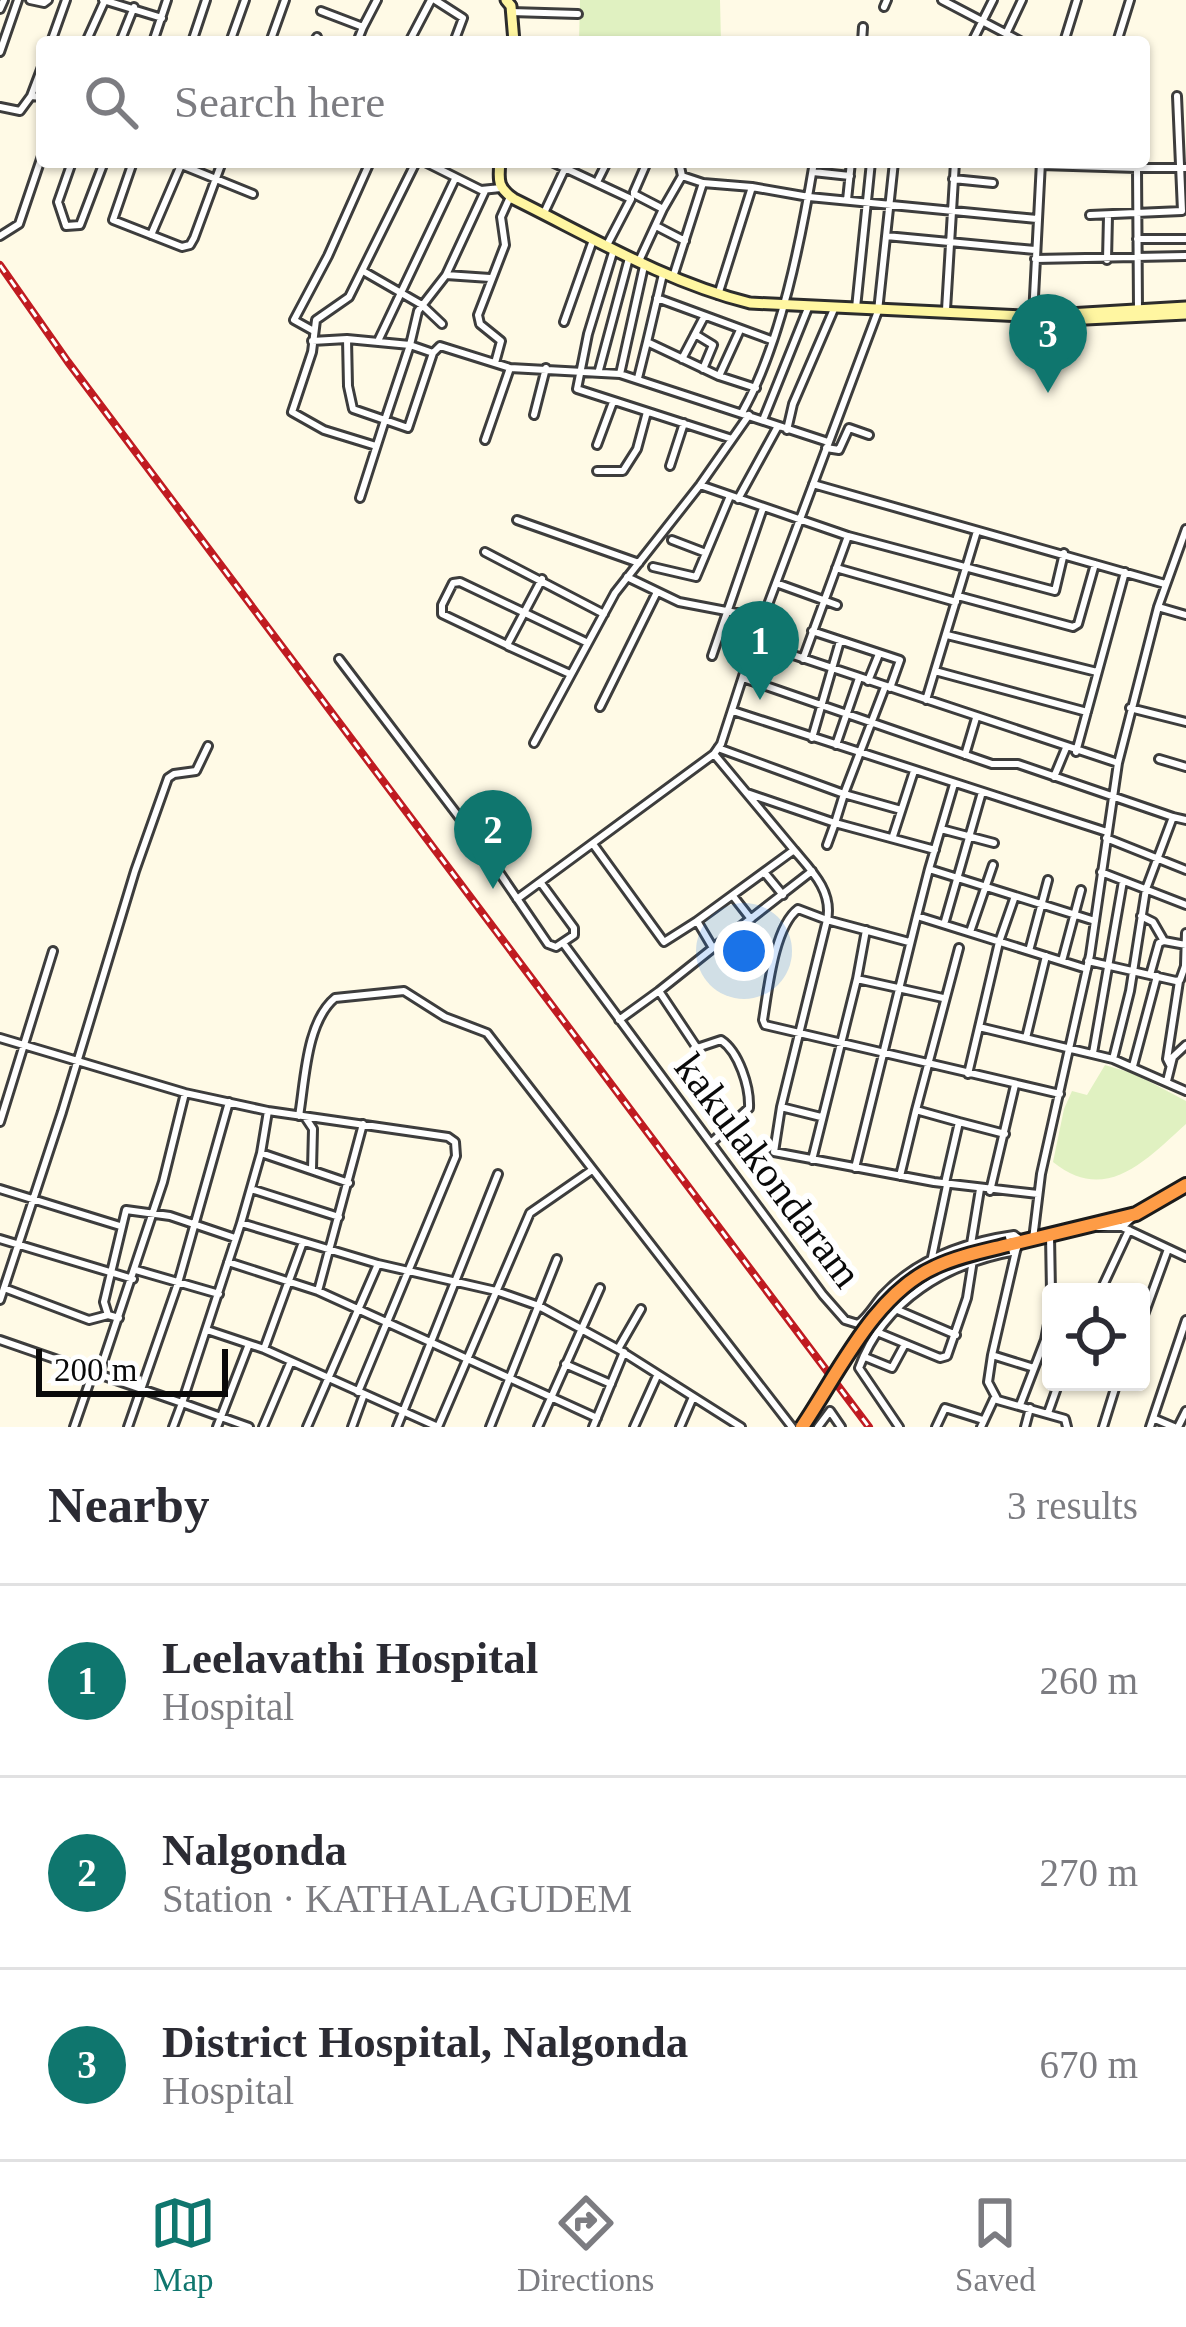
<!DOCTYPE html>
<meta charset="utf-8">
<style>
body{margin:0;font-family:Georgia,serif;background:#f2f2f3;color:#2b2b33}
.controls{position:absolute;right:36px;bottom:36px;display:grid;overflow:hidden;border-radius:12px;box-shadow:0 3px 9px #0004}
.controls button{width:108px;height:108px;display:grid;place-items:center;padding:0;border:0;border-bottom:3px solid #e1e1e2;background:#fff;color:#2b2b33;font:60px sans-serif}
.scale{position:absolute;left:36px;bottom:30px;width:192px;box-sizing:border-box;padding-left:12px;border:6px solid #0a0a0a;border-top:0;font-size:33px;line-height:42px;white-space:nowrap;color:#0a0a0a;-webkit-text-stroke:9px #fff;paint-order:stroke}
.you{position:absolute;left:744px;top:951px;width:42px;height:42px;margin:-30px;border:9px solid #fff;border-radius:50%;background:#1a73e8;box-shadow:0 0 0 18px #1a73e833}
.badge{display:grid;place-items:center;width:78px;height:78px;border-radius:50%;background:#0f766e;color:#fff;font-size:39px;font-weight:700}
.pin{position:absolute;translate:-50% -99px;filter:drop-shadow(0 3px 6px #0008)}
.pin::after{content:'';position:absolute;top:63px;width:42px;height:36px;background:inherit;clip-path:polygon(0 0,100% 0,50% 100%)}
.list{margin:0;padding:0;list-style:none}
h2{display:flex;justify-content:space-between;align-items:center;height:156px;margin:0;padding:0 48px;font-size:51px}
h2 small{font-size:39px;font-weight:400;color:#7c7c81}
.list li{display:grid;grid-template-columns:78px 1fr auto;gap:36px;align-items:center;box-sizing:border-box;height:192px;padding:0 48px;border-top:3px solid #e1e1e2}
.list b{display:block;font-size:45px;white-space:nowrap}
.list p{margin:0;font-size:39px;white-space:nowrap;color:#7c7c81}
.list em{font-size:39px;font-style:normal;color:#7c7c81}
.icon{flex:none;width:66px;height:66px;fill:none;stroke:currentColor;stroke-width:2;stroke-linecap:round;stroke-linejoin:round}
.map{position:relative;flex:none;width:1186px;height:1427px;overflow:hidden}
.search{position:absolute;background:#fff;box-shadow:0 3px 9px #0004;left:36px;right:36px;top:36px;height:132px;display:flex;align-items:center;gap:30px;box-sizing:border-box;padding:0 42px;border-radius:12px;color:#7c7c81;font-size:45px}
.sheet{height:732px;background:#fff}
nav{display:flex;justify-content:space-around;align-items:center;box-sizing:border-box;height:168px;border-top:3px solid #e1e1e2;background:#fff;font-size:33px;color:#7c7c81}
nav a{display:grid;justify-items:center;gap:6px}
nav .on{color:#0f766e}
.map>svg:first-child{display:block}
.pitch{fill:#e0f1c1}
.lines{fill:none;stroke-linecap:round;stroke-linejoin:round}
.street-casing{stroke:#3d3d3d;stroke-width:12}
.secondary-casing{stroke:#2c2c2c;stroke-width:15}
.highway-casing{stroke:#1b1b1b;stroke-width:18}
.street{stroke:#fff;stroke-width:6}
.secondary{stroke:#fff6a1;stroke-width:9}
.highway{stroke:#fe9c46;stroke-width:12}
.rail-casing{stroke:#c01b21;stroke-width:8}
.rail{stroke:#fff;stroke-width:3;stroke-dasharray:9;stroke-linecap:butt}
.highway-bridge-casing{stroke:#1b1b1b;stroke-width:18;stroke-linecap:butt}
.highway-bridge{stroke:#fe9c46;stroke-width:12}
.labels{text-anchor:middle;stroke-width:12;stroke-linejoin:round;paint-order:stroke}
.street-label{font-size:42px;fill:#0a0a0a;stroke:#fff}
</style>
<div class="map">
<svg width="1186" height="1427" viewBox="0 0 1186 1427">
<rect width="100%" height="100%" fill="#fffae6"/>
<path class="pitch" d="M580,0H720L721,42H579Z
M1105,1065L1135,1074L1186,1101V1124C1146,1160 1106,1205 1053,1162L1064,1109L1072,1091L1087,1095Z"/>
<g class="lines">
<g class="street-casing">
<path id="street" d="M30,0L44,3L48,0
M103,0L162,18
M435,0L463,18L454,42
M942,0L1022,42
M884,7L887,0
M0,9L4,0
M321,11L363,27L357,42
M511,12L578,14
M363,27L377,0
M1006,34L1022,0
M51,42L66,0
M86,42L105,0
M120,42L134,7
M153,42L167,0
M192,42L206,0
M230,42L245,0
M270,42L285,0
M314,42L317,37
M409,42L431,0
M862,42L863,27
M972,42L993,0
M1064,42L1077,0
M1117,42L1130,0
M0,52L18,0
M42,67L31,96L42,97
M1177,96L1182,211
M0,107L20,111L31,96
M72,162L58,202L66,226L80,225L104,162
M133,162L113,220L182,247L190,245L194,238L222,162
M174,162L253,194
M425,162L481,190L501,188
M552,162L631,199L607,245
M1041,165L1137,168L1136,162
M813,172L850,176
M682,176L703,183L752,187
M953,179L993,183
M597,182L607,162
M634,192L647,162
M634,194L663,209L639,261
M847,200L851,162
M663,209L682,176L679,162
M544,213L568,162
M1090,215L1182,211
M656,226L685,241
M151,235L181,165
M0,236L19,224L42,156
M886,236L1035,250
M1137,239H1186
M614,249L588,334L577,389L732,439
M1035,259L1186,256
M1107,260L1108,216
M363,271L422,305L442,324
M663,274L647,342L719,376L756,388
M446,275L490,278
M673,277L703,183
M718,295L752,187L809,197L1037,219
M657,298L771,340
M856,308L871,162
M1138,309L1137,168H1186
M946,310L955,162
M1033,316L1041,162
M564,322L593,240
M312,330L294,320L328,256L370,162
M695,334L713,345L703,369
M347,339L410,345L385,420L353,409L348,386Z
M379,339L455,179
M312,341L347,339
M433,353L410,345L418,311L446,275L485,191
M682,359L704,317
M495,363L501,341L480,324L478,315L505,245L501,217L510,197
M599,370L629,258
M620,374L644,266
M719,376L740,330
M638,378L647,342
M743,411C781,343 801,240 814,162
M534,415L546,368
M763,420L808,308
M787,430L793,404L834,309
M485,440L510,368
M597,445L613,402
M376,446L324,430L292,412L312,352L316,320L349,297L416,162
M826,448L839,450L849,428L869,435
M670,466L684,423
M597,471H623L637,449L647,412
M813,484L1165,584
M700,485L848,536L1055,591L1064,553
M360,498L385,420L408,428L433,353L440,346L510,368L620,374L828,442
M738,499L778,426
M517,520L639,563
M672,540L706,553
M485,552L604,614
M653,567L696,577L730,496
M836,568L956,602
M627,577L679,602L763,618
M542,579L507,645L442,614V605L453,583L460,582L588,643
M776,583L837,605
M958,596L1073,627L1078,624L1095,564
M1158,607L1186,615
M812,631L900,660L890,688
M947,635L1097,672
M754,642L1118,763
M508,646L570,674
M712,656L763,508
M339,659L484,850L548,944L556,947L574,935V928L541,883
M803,659L848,536
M935,671L1087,712
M743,678L992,764H1018L1173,817L1146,889L1130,991L1113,1059
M868,681L879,654
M926,700L977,531
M600,707L656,594
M1130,708L1186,722
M733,711L1107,832
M812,738L840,641
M534,743L615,593L700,485L749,415
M836,745L859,678
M718,748L844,794L885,687
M1076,752L1125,572
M965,755L976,718
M1159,759L1186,767
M1054,777L1066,748
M954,784L929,869L1095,921
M747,793L835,823L844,794L901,810
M1173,817L1186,820
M941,829L994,843
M893,836L914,771
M1106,838L1186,870
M593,844L664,942L697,921
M827,845L835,823L935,850
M794,850C811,870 833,891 827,920L798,909C774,927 768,990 763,1020L765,1025L1060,1094
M764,872L783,895
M1101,872L1186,905
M733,896L751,919
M517,899L714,754L721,744L754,642L878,311L894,162
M917,916L929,869
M1141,916L1153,922L1164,941
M945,921L982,792
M970,932L993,865
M1164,941L1186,945
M563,943L823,1295L845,1320L858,1324C869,1316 874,1305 883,1295C918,1258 965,1242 1014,1235L1022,1241
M713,948L812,871
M1029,951L1048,880
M1062,961L1081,890
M1088,961L1176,981L1180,980L1185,966
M1185,965L1186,933
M1150,975L1159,943L1164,941
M857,979L866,930
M619,1020L659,991
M979,1027L1113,1059L1186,1091
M0,1038L185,1093L268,1111L448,1137L455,1142L456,1156L358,1392
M1026,1038L1046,956
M1093,1053L1123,881
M1170,1065L1167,1059L1179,981
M1133,1066L1157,976
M968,1074L999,942L1015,896
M1167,1081L1173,1057L1186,1045
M781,1107L827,920L909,942
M916,1110L959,948
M299,1116C305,1081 306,1022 335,998L404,991L445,1017L487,1033L792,1427
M305,1117L313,1129L312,1169
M821,1117L781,1107L774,1152L934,1182L1038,1194
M0,1122L53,951
M712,1142L749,1108C750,1087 739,1052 721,1040L697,1048L659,991L713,948L697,921L794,850L714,754
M261,1153L349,1183
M812,1160L857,979L943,998
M855,1168L917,916L1087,969
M900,1176L916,1110L959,1122
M945,1183L959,1122L1005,1134
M0,1189L120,1226
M251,1189L339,1217
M990,1191L1015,1085
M241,1223L261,1153L268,1111
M1098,1227H1122L1134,1216
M1122,1227L1186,1257
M1050,1235L1051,1292
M0,1239L133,1279
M1033,1239L1041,1174L1090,955L1118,763L1158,607L1186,529
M971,1244L980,1189
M1016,1251L992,1355L1034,1368
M932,1257L947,1185
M228,1262L318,1291L597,1418
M136,1270L219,1294
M4,1288L89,1320L108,1315L119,1318
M318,1291L363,1124
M1100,1292L1129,1230
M0,1300L62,1112L135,871L168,778L174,774L196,771L208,746
M893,1308L956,1335
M108,1315L104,1302L126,1210L170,1216L235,1238
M1141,1323L1168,1249
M207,1330L264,1349L438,1427
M877,1332L940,1358L947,1356L967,1298L973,1260
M0,1340L182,1403L173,1427
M264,1349L303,1242
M618,1349L641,1309
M992,1355L988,1382L997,1399
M865,1357L892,1368L905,1344
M565,1364L611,1384
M99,1374L163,1182L185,1093
M1020,1405L1045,1340L1051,1308
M1048,1413L1059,1382
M1155,1419L1174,1427
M74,1427L93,1372
M128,1427L178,1283L229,1102
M217,1427L249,1344
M249,1427L182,1403L241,1223L378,1264L496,1291L539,1306L618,1349L741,1427
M263,1427L291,1361
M307,1427L378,1264
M352,1427L364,1394
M397,1427L498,1174
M438,1427L530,1213L592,1170
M490,1427L557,1259
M538,1427L600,1288
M593,1427L624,1352
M634,1427L657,1376
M680,1427L693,1397
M818,1427L830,1411L841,1427
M899,1427L859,1368C884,1300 947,1263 1016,1251L1018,1245
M936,1427L945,1408L983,1420
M981,1427L994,1399L1065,1419L1067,1427
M1025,1427L1030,1408
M1103,1427L1117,1382
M1150,1427L1186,1320
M1178,1427L1186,1411"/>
</g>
<g class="secondary-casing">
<path id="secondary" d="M506,0L511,6L514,42
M500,162C498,181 498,188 514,199C591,237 666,282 750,303L1086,319L1186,314
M1068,314L1186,307"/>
</g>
<g class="highway-casing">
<path id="highway" d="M1008,1245L1136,1214L1186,1185"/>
</g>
<use href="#street" class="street"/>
<use href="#secondary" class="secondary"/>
<use href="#highway" class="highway"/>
<g class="rail-casing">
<path id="rail" d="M0,265L68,362L869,1427"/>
</g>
<use href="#rail" class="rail"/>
<g class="highway-bridge-casing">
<path id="highway-bridge" d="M802,1427C838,1374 874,1294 935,1267C958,1256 984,1251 1008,1245"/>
</g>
<use href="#highway-bridge" class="highway-bridge"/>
</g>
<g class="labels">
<g class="street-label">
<text transform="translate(769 1170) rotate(53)" y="15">kakulakondaram</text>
</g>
</g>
</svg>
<div class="controls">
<button><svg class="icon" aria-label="locate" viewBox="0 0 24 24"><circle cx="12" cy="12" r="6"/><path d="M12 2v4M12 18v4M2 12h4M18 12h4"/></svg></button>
</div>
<div class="scale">200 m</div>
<div class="you"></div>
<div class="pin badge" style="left:760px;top:700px">1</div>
<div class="pin badge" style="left:493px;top:889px">2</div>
<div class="pin badge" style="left:1048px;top:393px">3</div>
<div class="search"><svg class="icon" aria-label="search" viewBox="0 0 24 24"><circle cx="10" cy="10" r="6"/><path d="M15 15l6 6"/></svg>Search here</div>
</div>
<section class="sheet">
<h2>Nearby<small>3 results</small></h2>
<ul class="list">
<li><span class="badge">1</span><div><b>Leelavathi Hospital</b><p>Hospital</p></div><em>260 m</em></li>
<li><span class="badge">2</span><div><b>Nalgonda</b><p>Station · KATHALAGUDEM</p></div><em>270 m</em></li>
<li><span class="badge">3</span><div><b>District Hospital, Nalgonda</b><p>Hospital</p></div><em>670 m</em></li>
</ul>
</section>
<nav>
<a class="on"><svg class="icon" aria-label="map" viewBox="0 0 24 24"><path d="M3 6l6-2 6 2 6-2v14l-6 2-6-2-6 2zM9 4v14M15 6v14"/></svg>Map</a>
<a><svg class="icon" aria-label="directions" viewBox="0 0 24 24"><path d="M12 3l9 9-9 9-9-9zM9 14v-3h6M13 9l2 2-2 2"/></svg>Directions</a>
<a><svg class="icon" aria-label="saved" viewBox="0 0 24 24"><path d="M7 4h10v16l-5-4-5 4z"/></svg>Saved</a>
</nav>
